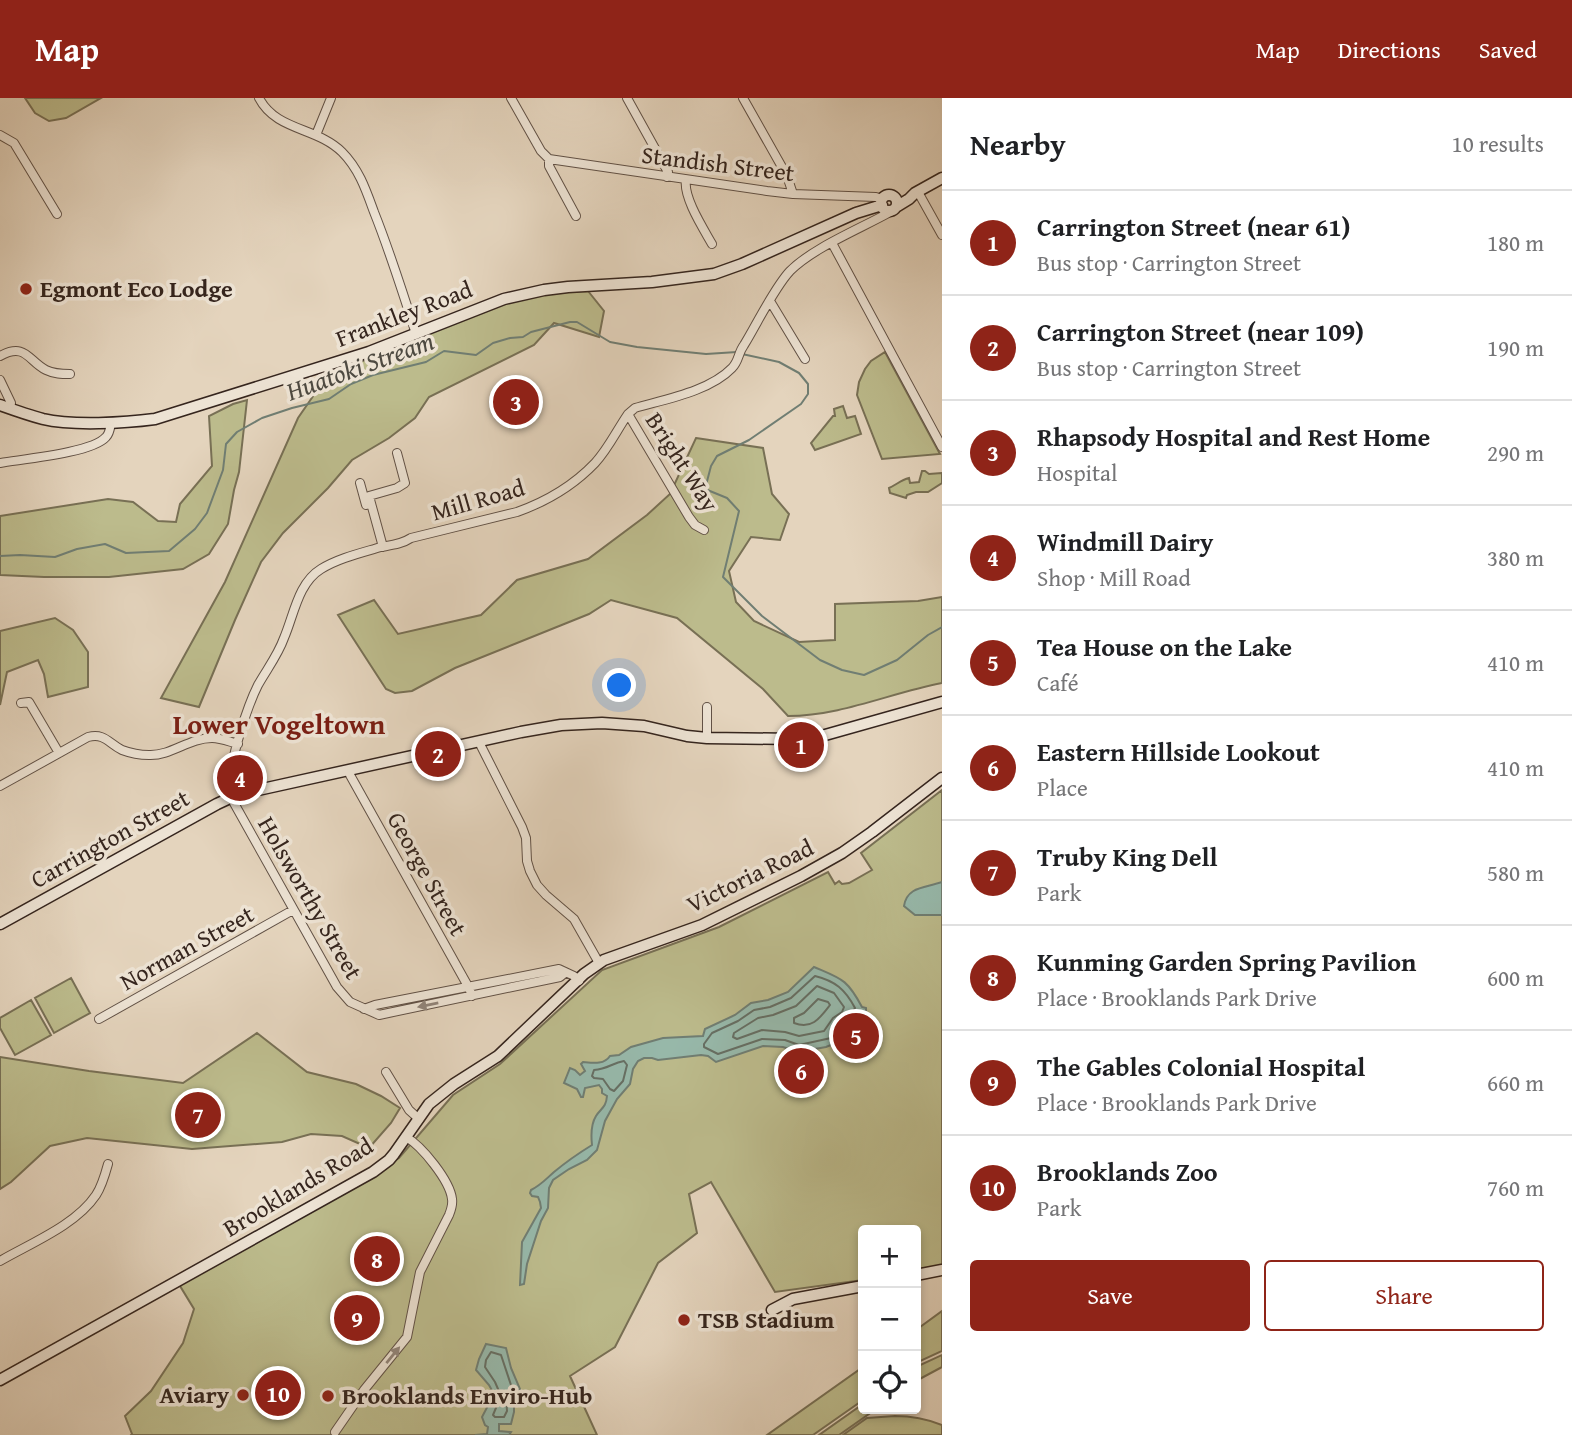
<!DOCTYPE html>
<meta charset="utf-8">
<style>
body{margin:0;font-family:"Gentium Book Plus",serif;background:#f6f6f6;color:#202124}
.controls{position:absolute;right:21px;bottom:21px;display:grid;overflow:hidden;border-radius:7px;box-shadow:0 4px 10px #0003}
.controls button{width:63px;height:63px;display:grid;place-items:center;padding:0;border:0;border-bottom:2px solid #e0e0e0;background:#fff;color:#202124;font:35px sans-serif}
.you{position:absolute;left:620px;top:588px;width:24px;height:24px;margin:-18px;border:5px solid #fff;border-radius:50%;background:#1a73e8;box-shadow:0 0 0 10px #1a73e833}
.badge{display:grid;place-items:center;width:46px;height:46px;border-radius:50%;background:#8f2418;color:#fff;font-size:23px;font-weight:700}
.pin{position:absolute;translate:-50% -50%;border:4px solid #fff;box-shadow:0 2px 7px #0006}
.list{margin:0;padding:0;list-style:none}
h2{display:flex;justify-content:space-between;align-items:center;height:91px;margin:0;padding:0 28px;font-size:30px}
h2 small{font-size:23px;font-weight:400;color:#757577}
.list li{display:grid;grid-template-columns:46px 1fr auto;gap:21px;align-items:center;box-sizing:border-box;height:105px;padding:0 28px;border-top:2px solid #e0e0e0}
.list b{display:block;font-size:26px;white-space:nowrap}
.list p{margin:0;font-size:23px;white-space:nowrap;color:#757577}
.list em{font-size:23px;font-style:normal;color:#757577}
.actions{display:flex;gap:14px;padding:21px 28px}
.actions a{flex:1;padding:16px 0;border:2px solid #8f2418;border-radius:7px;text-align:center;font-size:24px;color:#8f2418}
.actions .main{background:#8f2418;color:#fff}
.icon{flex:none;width:38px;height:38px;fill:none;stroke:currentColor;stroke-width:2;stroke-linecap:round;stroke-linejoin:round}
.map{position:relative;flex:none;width:942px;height:1337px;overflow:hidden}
header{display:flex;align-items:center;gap:42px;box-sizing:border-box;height:98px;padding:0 35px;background:#8f2418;color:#fff}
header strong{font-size:33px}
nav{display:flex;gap:38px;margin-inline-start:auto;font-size:24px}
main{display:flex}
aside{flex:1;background:#fff}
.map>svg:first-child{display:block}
.green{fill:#bcbb8c;stroke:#787055;stroke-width:2}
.water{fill:#97b9ab;stroke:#707e73;stroke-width:2}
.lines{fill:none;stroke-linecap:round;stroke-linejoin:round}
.shore{stroke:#666f64;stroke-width:2}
.stream{stroke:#707e73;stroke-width:2}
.street-casing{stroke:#615146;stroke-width:10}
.secondary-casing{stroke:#35251e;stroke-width:13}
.street{stroke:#ede3d4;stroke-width:8}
.secondary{stroke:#ede3d4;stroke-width:10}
.oneway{fill:#918479}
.poi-dot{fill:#8f2418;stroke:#ede3d4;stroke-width:2.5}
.labels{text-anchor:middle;stroke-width:7;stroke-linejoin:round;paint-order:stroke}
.street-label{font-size:24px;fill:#35251e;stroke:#ede3d4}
.poi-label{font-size:24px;font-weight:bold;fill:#35251e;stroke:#ede3d4;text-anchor:start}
.water-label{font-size:26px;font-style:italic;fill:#4e4a41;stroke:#ede3d4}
.quarter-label{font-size:28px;font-weight:bold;fill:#7a1f14;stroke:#ede3d4}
</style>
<header>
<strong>Map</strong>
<nav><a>Map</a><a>Directions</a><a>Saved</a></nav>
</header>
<main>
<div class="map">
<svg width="942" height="1337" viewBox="0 0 942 1337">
<rect width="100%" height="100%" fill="#e4d4bd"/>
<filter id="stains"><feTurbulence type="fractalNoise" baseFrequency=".00286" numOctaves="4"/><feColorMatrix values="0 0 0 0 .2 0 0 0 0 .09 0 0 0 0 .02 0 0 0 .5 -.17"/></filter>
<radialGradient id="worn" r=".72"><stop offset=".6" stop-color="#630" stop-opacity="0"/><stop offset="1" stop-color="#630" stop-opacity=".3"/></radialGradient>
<path class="green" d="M25,0H101L66,20L49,23L35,15Z
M588,193L604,213L599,239L554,225L534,247L429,299L415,320L389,340L352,362L328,390L283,435L261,464L235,522L199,609L161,600L225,484L298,320L327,278L522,196Z
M885,254L940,356L882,361L857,297L859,284L865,271L871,263Z
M247,302L239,374L234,392L228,426L209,456L183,471L109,479H44L0,477V418L108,401L133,404L158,423L176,424L180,406L212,368L209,318L233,306Z
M843,308L847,320L855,318L861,336L815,352L811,345L833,318H835L834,311Z
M696,340L763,350L772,396L789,416L780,442L751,439L729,473L736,504L754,523L799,544L835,542V506L918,503L942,499V585C890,595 841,618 788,618L763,591L677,520L611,502L589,516L455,570L412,593L395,595L386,591L338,517L374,502L398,536L481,517L517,482L588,461L647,417L670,396Z
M922,373H925L929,376L942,375V385L928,394H916L907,397L906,400L890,395L889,390C896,387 901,382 909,380L910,385L919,384Z
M55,520L73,532L88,554V589L48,599L44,576L38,562L7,574L0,607V533Z
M942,692V1170L916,1174V1132H863V1182L775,1194L711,1084L689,1096L697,1135L658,1165L615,1249L570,1278L597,1337H131L132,1336L125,1318L151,1293L183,1245L194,1211L177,1183L399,1060L453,997L500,966L602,872L719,829L828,774L835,786L839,783L842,786L849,785L872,772L861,755Z
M71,880L90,915L54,935L35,900Z
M31,902L51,937L15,957L0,930V920Z
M257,935L307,974L356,986L381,998L400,1010L391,1025L369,1050L342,1038L311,1036L282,1044L192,1051L87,1040L50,1048L11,1084L0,1091V959L89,973L183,985Z
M942,1213V1253L916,1265V1232Z
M942,1257V1269L916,1283V1269Z
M863,1269V1302L813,1337H767Z
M863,1306V1311H876L839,1337H819Z
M895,1318C911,1318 927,1321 942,1327V1337H843L867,1320Z"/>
<path class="water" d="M942,784V817H915L904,808C907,788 926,790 942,784Z
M814,869C842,881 847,881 862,909L866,910V917H859L850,932L844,930V933L836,945L826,949L798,954L783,949L763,948L716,964L708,958L701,957L658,962L652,960H644L638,963L633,971L630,986L617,1001L605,1023L597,1052L587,1062L569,1071L553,1082L549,1090L548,1110L541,1123L527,1166L524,1186L520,1187L522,1144L541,1110L540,1104L538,1099L532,1098L530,1095L531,1092C541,1087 546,1081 554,1074C566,1064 579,1055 592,1047C591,1038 591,1026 596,1018C601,1010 606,1010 607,998L602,995V991L599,987L585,990L583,999H581L577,991L564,985L570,970L575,972L580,977L585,973L581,966L583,964C593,965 604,967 610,958L619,957L631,949L663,940L703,938L705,931L735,917L751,905L768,902L788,894Z
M486,1246L506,1250L511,1270L520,1291L514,1299V1314L511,1326H499V1333L511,1334L509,1337H475L487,1336L488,1329L485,1327L482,1319L494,1296L489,1287L476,1272L479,1261Z"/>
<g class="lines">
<path class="shore" d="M815,878C835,883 845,891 855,910L848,922L840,926L831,940L799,947L785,942L762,941L718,956L704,949V946L712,935L738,923L754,912L770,909L791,900Z
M817,888L834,895L844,909L842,914L833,920L824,933L799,938L785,934L762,932L737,941L733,939L734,935L758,920L773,917L796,908Z
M818,901L828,904L830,907C820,920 812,932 794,925V920L804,915Z
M624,963L627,967L623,983L614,993L610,991L603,981L594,980L592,978L594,972C608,971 612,965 624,963Z
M491,1254L501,1257L512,1290L506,1299L507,1313L504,1319H495L493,1317L501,1298L495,1284L485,1269L486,1262Z"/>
<path class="stream" d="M742,256L779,264L799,275L808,286V296L801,306L749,342L717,358L711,368L705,391L727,400L739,413L723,479L762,518L820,562L842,572L864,577L897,562L928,537L942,529
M0,458L20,457L55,459L77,451L105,446L126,455L169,453L195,431L207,415L223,372L226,346L237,334L262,320L292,310L329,301L351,286L373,277L426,264L444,253L476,257L493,245L510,240L523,239L531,234L570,224H577L610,244L637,249L706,256L737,254"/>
<g class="street-casing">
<path id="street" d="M259,0C276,33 317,29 342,54C359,71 366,92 374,114C390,154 403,195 416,236
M511,0L541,53L549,61V68L576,118
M627,0L668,74L667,79
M743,0L787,78L793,96
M0,37L14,45L57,116
M316,37L331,0
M549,61L767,93L793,96L876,99L883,101
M686,82C683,99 703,130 712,146
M918,94L942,137
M832,145L942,349
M770,203L805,261
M0,258C26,244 28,263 46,272C54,276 62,276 70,276
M0,282L11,305L10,310
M628,316L689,419L695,427L704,432
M0,365C23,361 92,355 106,339C110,335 110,330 111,324
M360,385L366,407
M383,449L369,398L397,390L405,385L397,355
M21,605L29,604L59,655
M707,609V640
M480,643L481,648L522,729L526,740L527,763L530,773L537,787L546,797L574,821L599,865
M349,672L350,677L469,890L472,898
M0,688L88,639C105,635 108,645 122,652C130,655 140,657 149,657C171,658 189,640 212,640C221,640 230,644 238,646
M565,875L560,879L379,917L350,904L337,889L234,705C232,698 229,691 230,684C231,659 247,609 258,587C267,571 278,557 284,540C294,517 298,485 321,471C339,460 361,455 381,449C392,447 402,446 411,440L517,414C545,404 574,387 595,365C608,351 617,332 628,316L635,310C666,301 710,293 732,270C739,263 738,255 744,247C757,226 774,190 790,173C814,149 862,130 892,113
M364,911L375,907L559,871L574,878L579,883
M99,921L293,812
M386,974L409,1012L419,1021
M0,1163C31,1145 76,1127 96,1097C102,1088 105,1077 108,1066
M335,1334L364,1292L407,1239L420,1174L449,1117C451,1112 453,1107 452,1101C450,1083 422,1048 406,1039"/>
</g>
<g class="secondary-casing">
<path id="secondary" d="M881 105a8 8 0 1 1 16 0a8 8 0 1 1-16 0Z
M896,109L909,101L915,95L942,80
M0,307C14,312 28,317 43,321C72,328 125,325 155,321L369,254L504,201L544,192L568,189L652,184L714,176L742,166L856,115L882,107
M0,826L217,706L232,699L258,692L521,634L561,627L602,625L644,628L687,638L707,640L796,641L818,639L942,604
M916,1177L942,1172
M772,1212L793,1201L863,1188
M0,1282L373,1074L389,1062L394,1056L429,1006L454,986L498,958L584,876L604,862L702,827L801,778L842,755L872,734L942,680"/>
</g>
<use href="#street" class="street"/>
<use href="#secondary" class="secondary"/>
</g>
<defs><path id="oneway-solid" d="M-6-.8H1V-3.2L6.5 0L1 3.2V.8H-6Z" transform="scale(1.75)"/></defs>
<g class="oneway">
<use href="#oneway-solid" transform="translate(428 907) rotate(169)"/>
<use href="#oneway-solid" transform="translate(393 1257) rotate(-51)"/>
</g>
<g class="poi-dot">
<circle cx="26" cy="191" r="7"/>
<circle cx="684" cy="1222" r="7"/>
<circle cx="243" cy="1297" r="7"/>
<circle cx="328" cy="1298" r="7"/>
</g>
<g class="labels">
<g class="street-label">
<text transform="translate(718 66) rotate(7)" y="8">Standish Street</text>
<text transform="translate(404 216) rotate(-21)" y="8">Frankley Road</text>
<text transform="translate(682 364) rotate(57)" y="8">Bright Way</text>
<text transform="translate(478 402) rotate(-16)" y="8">Mill Road</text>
<text transform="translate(110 741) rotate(-29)" y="8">Carrington Street</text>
<text transform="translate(427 776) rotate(61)" y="8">George Street</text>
<text transform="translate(750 778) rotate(-26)" y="8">Victoria Road</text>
<text transform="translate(310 800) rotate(60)" y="8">Holsworthy Street</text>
<text transform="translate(187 850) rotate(-29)" y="8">Norman Street</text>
<text transform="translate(298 1089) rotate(-31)" y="8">Brooklands Road</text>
</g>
<g class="poi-label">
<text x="40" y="199">Egmont Eco Lodge</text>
<text x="698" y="1230">TSB Stadium</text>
<text x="229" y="1305" text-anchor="end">Aviary</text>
<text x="342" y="1306">Brooklands Enviro-Hub</text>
</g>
<g class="water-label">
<text transform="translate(360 268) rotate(-20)" y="9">Huatoki Stream</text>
</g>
<g class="quarter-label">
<text x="279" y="636">Lower Vogeltown</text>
</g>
</g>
<rect width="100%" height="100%" filter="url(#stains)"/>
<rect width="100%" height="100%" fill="url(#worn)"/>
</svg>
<div class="controls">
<button>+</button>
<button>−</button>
<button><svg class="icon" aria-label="locate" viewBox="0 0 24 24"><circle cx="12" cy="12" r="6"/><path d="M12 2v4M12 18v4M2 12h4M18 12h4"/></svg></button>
</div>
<div class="you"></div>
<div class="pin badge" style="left:801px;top:647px">1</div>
<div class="pin badge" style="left:438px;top:656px">2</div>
<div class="pin badge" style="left:516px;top:304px">3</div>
<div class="pin badge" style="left:240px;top:680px">4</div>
<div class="pin badge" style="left:856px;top:938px">5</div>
<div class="pin badge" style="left:801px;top:973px">6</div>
<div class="pin badge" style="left:198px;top:1017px">7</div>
<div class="pin badge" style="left:377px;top:1161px">8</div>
<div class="pin badge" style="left:357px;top:1220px">9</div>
<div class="pin badge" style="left:278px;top:1295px">10</div>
</div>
<aside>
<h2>Nearby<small>10 results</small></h2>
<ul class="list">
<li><span class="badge">1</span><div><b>Carrington Street (near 61)</b><p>Bus stop · Carrington Street</p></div><em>180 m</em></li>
<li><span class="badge">2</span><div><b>Carrington Street (near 109)</b><p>Bus stop · Carrington Street</p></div><em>190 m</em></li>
<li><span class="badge">3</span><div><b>Rhapsody Hospital and Rest Home</b><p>Hospital</p></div><em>290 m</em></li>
<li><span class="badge">4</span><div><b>Windmill Dairy</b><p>Shop · Mill Road</p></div><em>380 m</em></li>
<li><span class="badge">5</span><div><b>Tea House on the Lake</b><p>Café</p></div><em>410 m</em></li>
<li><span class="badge">6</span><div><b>Eastern Hillside Lookout</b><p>Place</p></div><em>410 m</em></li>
<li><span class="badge">7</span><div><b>Truby King Dell</b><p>Park</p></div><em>580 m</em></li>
<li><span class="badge">8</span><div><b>Kunming Garden Spring Pavilion</b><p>Place · Brooklands Park Drive</p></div><em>600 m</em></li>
<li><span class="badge">9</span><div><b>The Gables Colonial Hospital</b><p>Place · Brooklands Park Drive</p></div><em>660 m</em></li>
<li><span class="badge">10</span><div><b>Brooklands Zoo</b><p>Park</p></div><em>760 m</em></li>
</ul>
<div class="actions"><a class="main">Save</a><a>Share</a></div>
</aside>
</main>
